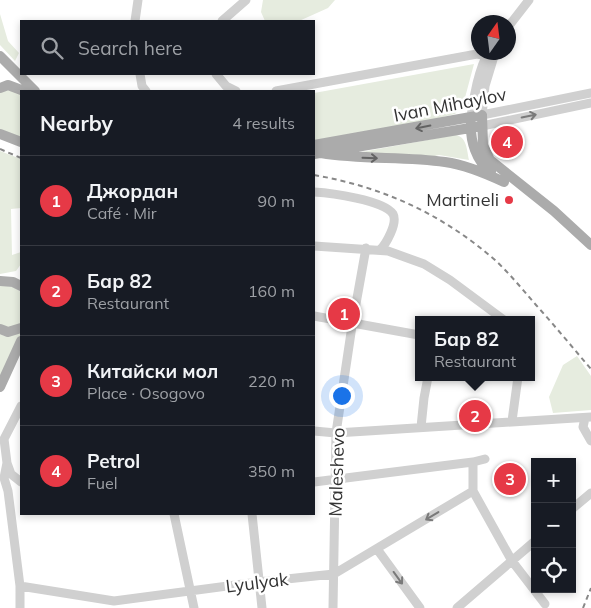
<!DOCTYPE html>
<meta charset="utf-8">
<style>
body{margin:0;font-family:Mulish,sans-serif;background:#20242c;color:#f1f3f6}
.controls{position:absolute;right:15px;bottom:15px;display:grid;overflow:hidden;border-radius:0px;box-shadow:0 2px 8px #0003}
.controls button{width:45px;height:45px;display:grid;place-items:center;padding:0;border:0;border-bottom:1px solid #363941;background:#171b24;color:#f1f3f6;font:25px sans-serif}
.compass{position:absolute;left:471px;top:15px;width:45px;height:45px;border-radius:50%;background:#171b24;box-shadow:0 2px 8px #0003;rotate:14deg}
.you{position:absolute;left:341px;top:395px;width:18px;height:18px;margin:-12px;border:4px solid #fff;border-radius:50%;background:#1a73e8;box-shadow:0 0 0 8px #1a73e833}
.badge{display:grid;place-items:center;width:32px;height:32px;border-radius:50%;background:#e63946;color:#fff;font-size:16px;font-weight:700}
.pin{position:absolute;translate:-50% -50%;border:2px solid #fff;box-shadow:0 1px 5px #0006}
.popup{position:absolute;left:415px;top:316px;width:120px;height:65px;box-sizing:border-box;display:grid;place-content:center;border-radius:0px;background:#171b24;filter:drop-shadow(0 1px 4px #0005);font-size:16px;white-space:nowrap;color:#9ea1a6}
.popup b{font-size:19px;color:#f1f3f6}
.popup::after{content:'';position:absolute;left:50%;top:100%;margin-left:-10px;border:10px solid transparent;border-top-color:#171b24}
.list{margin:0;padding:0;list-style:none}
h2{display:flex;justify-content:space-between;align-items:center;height:65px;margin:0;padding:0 20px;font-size:21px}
h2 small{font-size:16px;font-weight:400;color:#9ea1a6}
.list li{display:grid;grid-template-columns:32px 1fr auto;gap:15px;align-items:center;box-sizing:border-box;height:90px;padding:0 20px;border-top:1px solid #363941}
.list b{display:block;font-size:19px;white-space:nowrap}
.list p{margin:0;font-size:16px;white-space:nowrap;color:#9ea1a6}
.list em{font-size:16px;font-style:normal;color:#9ea1a6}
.icon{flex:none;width:28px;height:28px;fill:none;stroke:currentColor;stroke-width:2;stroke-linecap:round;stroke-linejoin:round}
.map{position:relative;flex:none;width:591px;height:608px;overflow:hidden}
.search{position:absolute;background:#171b24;box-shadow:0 2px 8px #0003;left:20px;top:20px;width:295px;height:55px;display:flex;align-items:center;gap:12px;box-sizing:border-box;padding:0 18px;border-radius:0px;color:#9ea1a6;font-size:19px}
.panel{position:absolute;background:#171b24;box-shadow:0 2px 8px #0003;left:20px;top:90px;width:295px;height:425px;border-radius:0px}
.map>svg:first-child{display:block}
.green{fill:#e6ecdf}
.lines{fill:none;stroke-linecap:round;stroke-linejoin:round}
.minor{stroke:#d0d0d0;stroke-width:9}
.major{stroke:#ababab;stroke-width:10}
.rail{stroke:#888;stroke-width:2;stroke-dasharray:5 4;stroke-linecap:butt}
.oneway{stroke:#7a7a7a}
.oneway2{stroke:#636363}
.poi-dot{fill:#e63946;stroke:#fff;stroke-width:2}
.labels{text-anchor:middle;stroke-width:5;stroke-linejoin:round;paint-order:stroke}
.street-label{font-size:18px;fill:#333;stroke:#fff}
.poi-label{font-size:18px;fill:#333;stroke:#fff;text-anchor:end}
</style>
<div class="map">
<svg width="591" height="608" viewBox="0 0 591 608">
<rect width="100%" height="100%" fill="#fff"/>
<path class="green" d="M263,0H335L328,8L299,21H265L261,12Z
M0,14L8,41L19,53L15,61L0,45Z
M474,64L463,105L455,114L400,127L314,141V93Z
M3,89L21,93V137L0,130V92Z
M455,135C467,136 467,151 469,160L439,155L431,157L356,153Z
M0,151L21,159V208L11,209L12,255L21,252V264L16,271L0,274Z
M0,285L13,287L21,292V323L12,328L0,325Z
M21,332V335L0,379V334C8,338 14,335 21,332Z
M577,356L591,376V410L553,413L549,397L563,365Z"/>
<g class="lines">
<path class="minor" d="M135,21L138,0
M222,21L246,0
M508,27L529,0
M495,53L485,86L482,115L591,93
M140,74L142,86L146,91
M216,74L226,86L236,91
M276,91L477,54L493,57
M471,117C473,100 479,66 489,52
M482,126L591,103
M314,192C330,193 384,200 393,214C398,223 386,244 380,250
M314,246L388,251L424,264L450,280L504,320
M314,316L419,335
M585,418L583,427L591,441
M512,421L518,377
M421,427L424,398L428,377
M314,431L336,433L591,417
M473,462V491L512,561L545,604
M7,463L11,474L21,482
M314,482L473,462L485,459
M572,509L591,493
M174,514L194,608
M252,514L262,608
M377,549L420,608
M20,586L114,601L258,582L334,574L473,491
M20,608V586L8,491L4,478L7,463L4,439L21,406
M333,608L336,433L352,326L366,248
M457,608L535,541"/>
<path class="major" d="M0,56L35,91
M0,88L8,85L24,91
M471,123C470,140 476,162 491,172
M0,134L21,142
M314,145L482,115L483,145L490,160L554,211L591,245
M321,153C362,160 404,156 445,162C466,165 485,173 504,182
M314,154L482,126
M0,281L13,282L21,286
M0,329L8,332L21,328
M0,387L21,341"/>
<path class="rail" d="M0,149L21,158
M314,175C383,187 442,214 495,260C510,274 523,290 536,305C555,326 573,348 591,369
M583,608L591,588"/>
</g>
<defs><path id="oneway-shaft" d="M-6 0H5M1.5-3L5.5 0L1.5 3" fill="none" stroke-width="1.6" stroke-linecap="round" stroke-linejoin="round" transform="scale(1.25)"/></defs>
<g class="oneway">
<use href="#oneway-shaft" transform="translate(529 116) rotate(-12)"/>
<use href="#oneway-shaft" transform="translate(432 516) rotate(149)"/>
<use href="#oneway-shaft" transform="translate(398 578) rotate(54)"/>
</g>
<g class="oneway2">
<use href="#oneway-shaft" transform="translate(423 127) rotate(169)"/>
<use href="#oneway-shaft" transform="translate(370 158) rotate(2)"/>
</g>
<circle class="poi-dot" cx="509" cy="200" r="5"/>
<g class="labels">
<g class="street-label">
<text transform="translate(450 105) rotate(-11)" y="6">Ivan Mihaylov</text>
<text transform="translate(337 472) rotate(-88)" y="6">Maleshevo</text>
<text transform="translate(257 583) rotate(-7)" y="6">Lyulyak</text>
</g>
<g class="poi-label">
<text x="499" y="206">Martineli</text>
</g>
</g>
</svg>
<div class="controls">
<button>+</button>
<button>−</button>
<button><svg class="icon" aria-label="locate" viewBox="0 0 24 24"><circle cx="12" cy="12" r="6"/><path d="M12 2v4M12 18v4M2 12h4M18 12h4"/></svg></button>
</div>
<svg class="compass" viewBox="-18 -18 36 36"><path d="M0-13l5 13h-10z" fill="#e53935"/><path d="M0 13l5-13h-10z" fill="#9ea1a6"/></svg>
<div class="you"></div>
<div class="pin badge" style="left:344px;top:314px">1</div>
<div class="pin badge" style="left:475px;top:416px">2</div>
<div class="popup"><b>Бар 82</b>Restaurant</div>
<div class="pin badge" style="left:510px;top:479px">3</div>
<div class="pin badge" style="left:507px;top:142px">4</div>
<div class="search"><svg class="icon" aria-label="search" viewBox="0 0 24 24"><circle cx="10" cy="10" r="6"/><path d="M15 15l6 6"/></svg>Search here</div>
<section class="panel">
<h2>Nearby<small>4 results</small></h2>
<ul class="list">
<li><span class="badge">1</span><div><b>Джордан</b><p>Café · Mir</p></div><em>90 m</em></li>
<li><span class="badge">2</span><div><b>Бар 82</b><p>Restaurant</p></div><em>160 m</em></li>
<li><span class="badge">3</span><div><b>Китайски мол</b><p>Place · Osogovo</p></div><em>220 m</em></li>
<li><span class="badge">4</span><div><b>Petrol</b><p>Fuel</p></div><em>350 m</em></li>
</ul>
</section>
</div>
